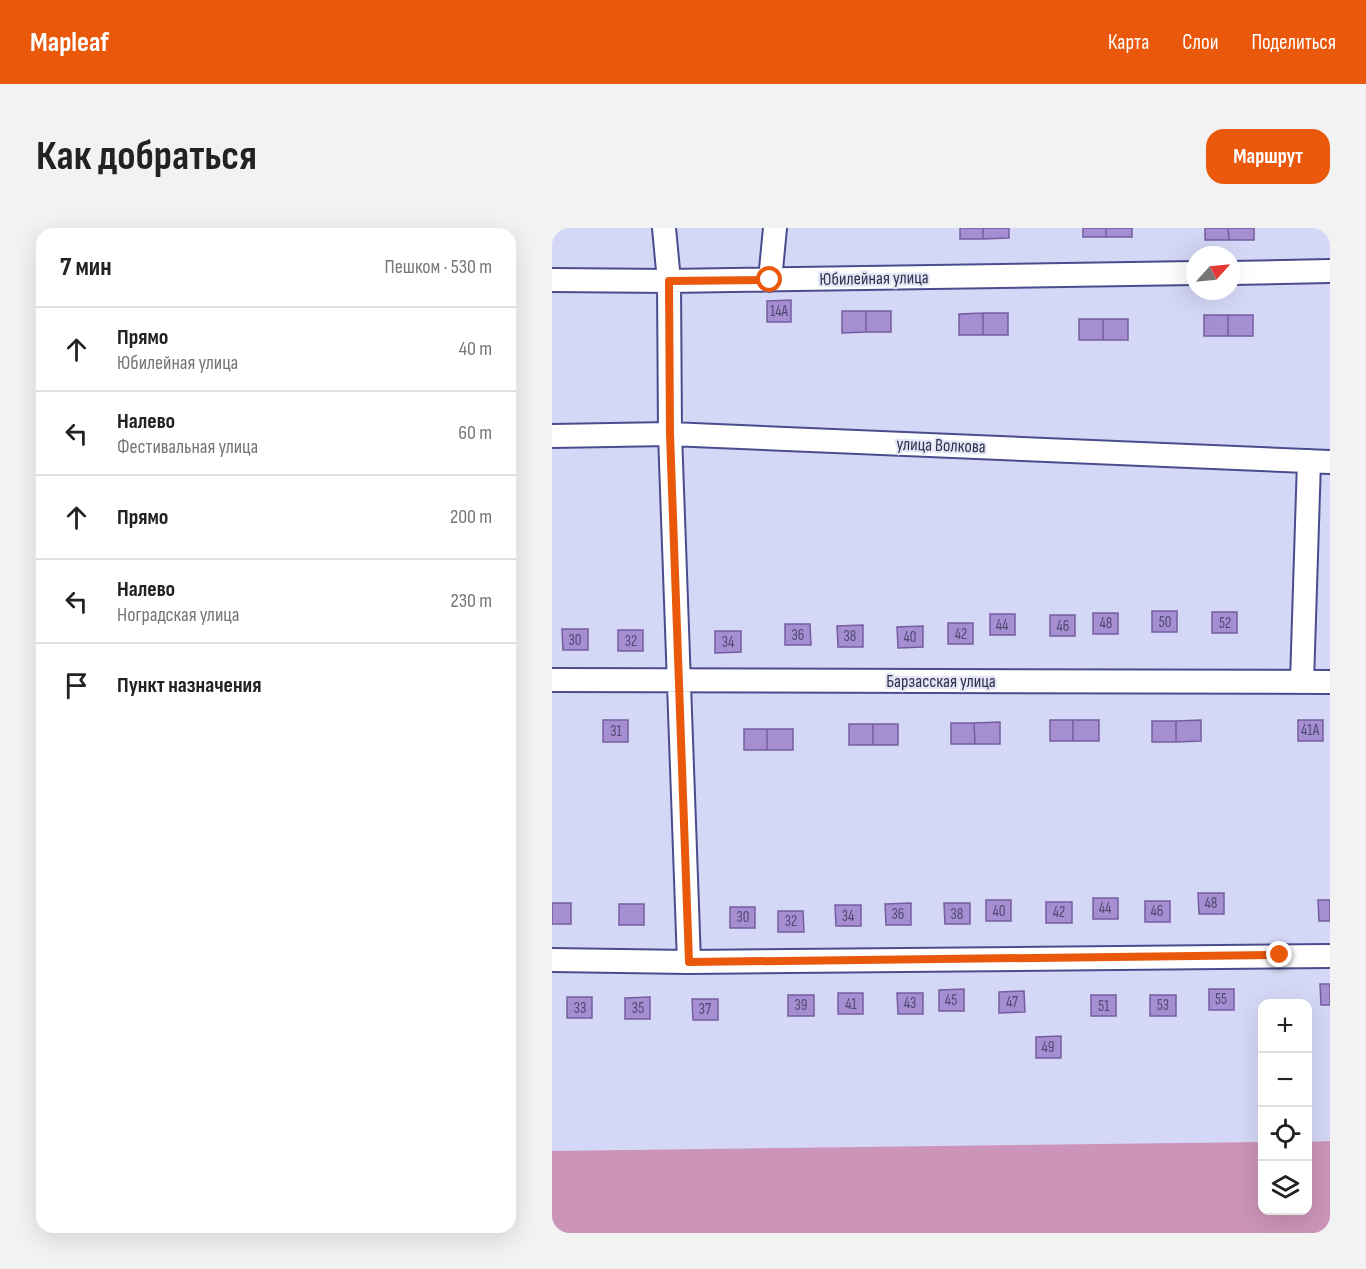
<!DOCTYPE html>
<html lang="ru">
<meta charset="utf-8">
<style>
body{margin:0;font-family:"Sofia Sans Condensed",sans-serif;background:#f2f2f2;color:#222}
.controls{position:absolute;right:18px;bottom:18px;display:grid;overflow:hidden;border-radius:12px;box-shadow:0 6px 24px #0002}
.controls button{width:54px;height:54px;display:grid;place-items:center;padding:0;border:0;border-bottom:2px solid #e0e0e0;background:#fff;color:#222;font:30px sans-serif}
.compass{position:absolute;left:634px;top:18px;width:54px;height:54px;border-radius:50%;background:#fff;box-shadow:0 6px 24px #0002;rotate:63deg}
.stop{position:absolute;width:18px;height:18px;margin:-14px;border:4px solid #ea580c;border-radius:50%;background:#fff}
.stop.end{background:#ea580c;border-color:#fff;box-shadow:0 2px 6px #0008}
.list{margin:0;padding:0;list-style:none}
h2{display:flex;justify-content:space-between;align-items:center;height:78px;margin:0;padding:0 24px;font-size:26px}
h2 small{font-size:20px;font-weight:400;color:#767676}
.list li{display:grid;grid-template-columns:39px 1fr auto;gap:18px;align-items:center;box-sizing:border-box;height:84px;padding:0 24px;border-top:2px solid #e0e0e0}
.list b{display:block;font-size:22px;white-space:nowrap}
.list p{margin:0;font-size:20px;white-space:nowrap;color:#767676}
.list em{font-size:20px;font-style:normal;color:#767676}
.icon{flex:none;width:33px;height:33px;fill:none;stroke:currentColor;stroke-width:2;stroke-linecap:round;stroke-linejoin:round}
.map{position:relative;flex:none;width:778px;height:1005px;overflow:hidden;border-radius:18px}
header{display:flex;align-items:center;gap:36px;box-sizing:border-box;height:84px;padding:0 30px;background:#ea580c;color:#fff}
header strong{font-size:28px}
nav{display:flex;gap:33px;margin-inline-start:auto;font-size:21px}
.intro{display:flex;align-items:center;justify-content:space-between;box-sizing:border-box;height:144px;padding:0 36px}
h1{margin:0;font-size:42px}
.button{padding:15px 27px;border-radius:18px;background:#ea580c;color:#fff;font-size:21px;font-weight:700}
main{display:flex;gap:36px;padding:0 36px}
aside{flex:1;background:#fff;border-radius:18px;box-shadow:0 6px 24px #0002}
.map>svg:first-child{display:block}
.green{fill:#cb94b8}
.building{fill:#a68ed3;stroke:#755e9f;stroke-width:1.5}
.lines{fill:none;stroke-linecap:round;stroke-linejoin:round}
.minor-casing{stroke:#4a4d8c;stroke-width:26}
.minor{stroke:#fff;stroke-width:22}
.route{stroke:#ea580c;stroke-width:8}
.labels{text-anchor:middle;stroke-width:4.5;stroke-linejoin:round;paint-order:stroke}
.number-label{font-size:15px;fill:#4e4a70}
.street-label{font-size:18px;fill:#30334f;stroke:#e4e6f5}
</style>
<header>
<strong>Mapleaf</strong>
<nav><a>Карта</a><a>Слои</a><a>Поделиться</a></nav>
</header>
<div class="intro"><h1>Как добраться</h1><a class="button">Маршрут</a></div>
<main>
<aside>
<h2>7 мин<small>Пешком · 530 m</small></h2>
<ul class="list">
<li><svg class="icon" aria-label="ahead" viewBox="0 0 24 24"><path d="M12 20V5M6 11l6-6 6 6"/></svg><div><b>Прямо</b><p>Юбилейная улица</p></div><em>40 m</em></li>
<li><svg class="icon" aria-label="left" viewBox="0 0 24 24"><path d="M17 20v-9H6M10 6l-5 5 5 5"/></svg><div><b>Налево</b><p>Фестивальная улица</p></div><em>60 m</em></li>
<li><svg class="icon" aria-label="ahead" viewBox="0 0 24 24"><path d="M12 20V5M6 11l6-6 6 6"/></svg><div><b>Прямо</b></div><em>200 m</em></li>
<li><svg class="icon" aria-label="left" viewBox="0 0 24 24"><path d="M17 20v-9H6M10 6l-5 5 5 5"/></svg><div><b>Налево</b><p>Ноградская улица</p></div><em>230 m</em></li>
<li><svg class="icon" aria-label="arrive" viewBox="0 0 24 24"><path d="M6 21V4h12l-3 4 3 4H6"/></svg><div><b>Пункт назначения</b></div></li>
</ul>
</aside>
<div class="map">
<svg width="778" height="1005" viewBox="0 0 778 1005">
<rect width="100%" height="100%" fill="#d4d8f6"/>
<path class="green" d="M778,913V1005H0V923L710,914V982H756V914Z"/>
<path class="building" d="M408,0H431V11H408Z
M431,0H457V10L431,11Z
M531,0H554V9H531Z
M554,0H580V9H554Z
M653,0H676L677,12H653Z
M676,0H702V12H677Z
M239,72V94H215V73Z
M290,83H314V104L290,105Z
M314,83H339V104H314Z
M431,85V107H407V86Z
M431,85H456V107H431Z
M652,87H676V108H652Z
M676,87H701V108H676Z
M527,91H551V112H527Z
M551,91H576V112H551Z
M600,383H625V404H600Z
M660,384H685V405H660Z
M541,385H566V406H541Z
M438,386H463V407H438Z
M498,387H523V408H498Z
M396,395H421V416H396Z
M233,396H258L259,417H233Z
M311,397V419H286L285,398Z
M371,398V419L346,420L345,399Z
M10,401H36V422H11Z
M66,402H91V423H66Z
M163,403H189V424L163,425Z
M51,492H76V514H51Z
M498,492H521V513H498Z
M521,492H547V513H521Z
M649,492V513L624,514V493Z
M746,492H771V513H746Z
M600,493H624V514H600Z
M448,494V516H423L422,495Z
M399,495H422L423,516H399Z
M297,496H321V517H297Z
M321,496H346V517H321Z
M192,501H215V522H192Z
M215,501H241V522H215Z
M646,665H672V686H647Z
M541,670H566V691H541Z
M434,672H459V693H434Z
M766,672H778V693H767Z
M593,673H618V694H593Z
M494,674H520V695H494Z
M0,675H19V696H0Z
M359,675V697H334L333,676Z
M392,675H418V696H393Z
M67,676H92V697H67Z
M283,677H309V698H284Z
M178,679H203V700H178Z
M226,683H251L252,704H226Z
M768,756H778V777H769Z
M412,761V783H387V762Z
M657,761H682V782H657Z
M472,763L473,784L447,785V764Z
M286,765H311V786H286Z
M345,765H371V786H346Z
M236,767H262V788H236Z
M539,767H564V788H539Z
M598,767H624V788H598Z
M15,769H40V790H15Z
M98,769V791H73V770Z
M140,771H166V792H141Z
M509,808V830H484V809Z"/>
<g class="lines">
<g class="minor-casing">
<path id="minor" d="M112,0L117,53L118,206L137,734
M679,45L778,43
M0,52L117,53L643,45
M218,52L223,0
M0,208L118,206L778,234
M0,452L778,454
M750,454L757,233
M0,732L137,734L778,728"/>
</g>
<use href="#minor" class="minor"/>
</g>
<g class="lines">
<path class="route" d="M218,52L117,53L118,206L137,734L728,727"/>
</g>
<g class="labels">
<g class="number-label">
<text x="227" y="88">14А</text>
<text x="613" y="399">50</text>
<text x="554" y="400">48</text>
<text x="673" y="400">52</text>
<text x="450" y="402">44</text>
<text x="511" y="403">46</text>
<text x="409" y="411">42</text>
<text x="246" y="412">36</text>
<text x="298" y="413">38</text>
<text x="358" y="414">40</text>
<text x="23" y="417">30</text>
<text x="79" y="418">32</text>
<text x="176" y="419">34</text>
<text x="758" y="507">41А</text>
<text x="64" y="508">31</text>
<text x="659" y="680">48</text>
<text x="553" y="685">44</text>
<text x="447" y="688">40</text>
<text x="605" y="688">46</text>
<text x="507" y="689">42</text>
<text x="346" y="691">36</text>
<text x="405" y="691">38</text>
<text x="296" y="693">34</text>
<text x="191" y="694">30</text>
<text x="239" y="698">32</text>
<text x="669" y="776">55</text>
<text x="399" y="777">45</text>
<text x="460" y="779">47</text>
<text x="358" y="780">43</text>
<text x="299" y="781">41</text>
<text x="249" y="782">39</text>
<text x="611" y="782">53</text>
<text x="552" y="783">51</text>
<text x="28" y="785">33</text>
<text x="86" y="785">35</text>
<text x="153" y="786">37</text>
<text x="496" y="824">49</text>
</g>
<g class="street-label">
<text transform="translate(322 50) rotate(-1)" y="6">Юбилейная улица</text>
<text transform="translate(389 217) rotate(2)" y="6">улица Волкова</text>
<text x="389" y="459">Барзасская улица</text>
</g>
</g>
</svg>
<div class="controls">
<button>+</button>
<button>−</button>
<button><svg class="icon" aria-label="locate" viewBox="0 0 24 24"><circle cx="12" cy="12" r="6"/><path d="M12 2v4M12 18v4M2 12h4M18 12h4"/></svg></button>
<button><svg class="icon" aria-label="layers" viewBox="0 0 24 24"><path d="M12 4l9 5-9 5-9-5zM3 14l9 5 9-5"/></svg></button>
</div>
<svg class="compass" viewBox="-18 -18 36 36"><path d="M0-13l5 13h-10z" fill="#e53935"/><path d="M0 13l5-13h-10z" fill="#767676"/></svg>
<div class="stop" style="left:218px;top:52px"></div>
<div class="stop end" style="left:728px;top:727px"></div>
</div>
</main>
